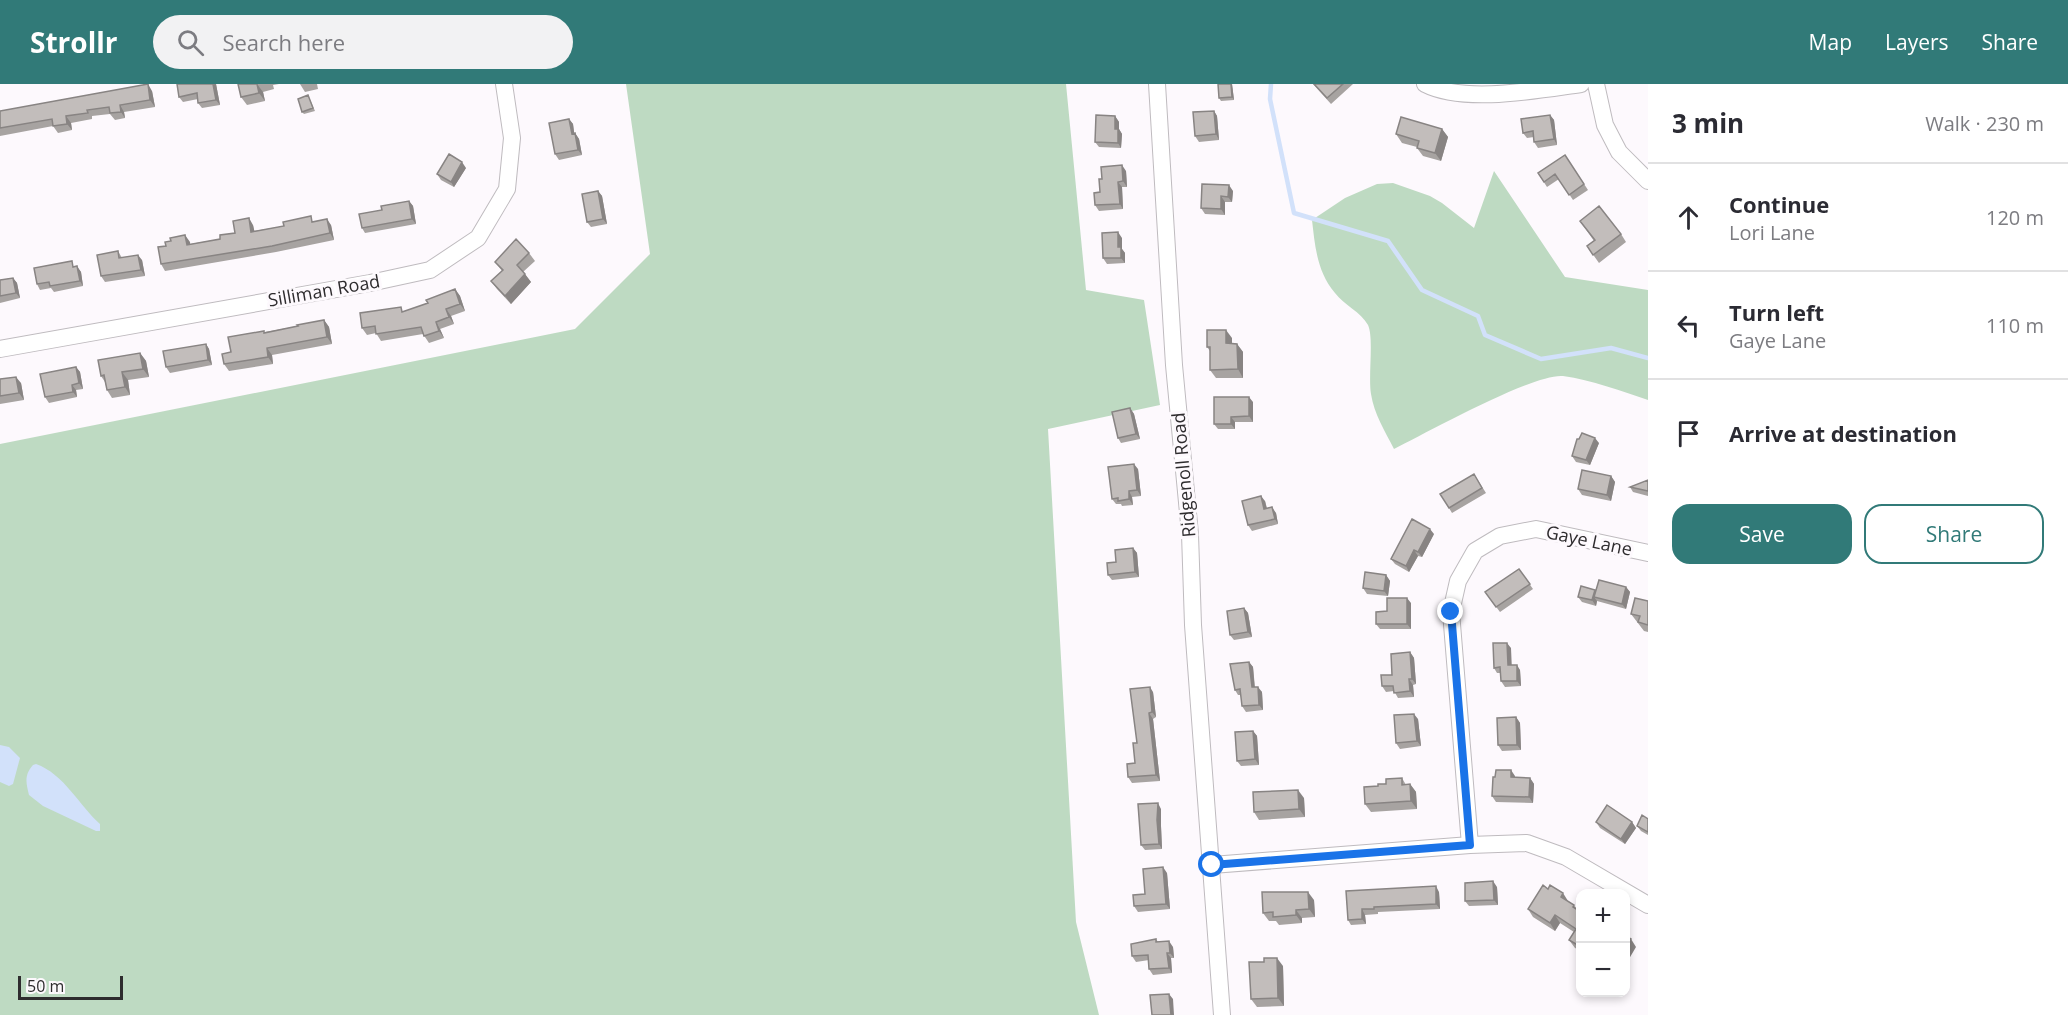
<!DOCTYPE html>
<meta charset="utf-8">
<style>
body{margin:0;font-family:"Open Sans",sans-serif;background:#f2f2f3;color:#2b2b33}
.controls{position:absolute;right:18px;bottom:18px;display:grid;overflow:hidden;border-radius:12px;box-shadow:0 3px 9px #0003}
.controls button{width:54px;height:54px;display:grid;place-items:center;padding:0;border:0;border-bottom:2px solid #e1e1e2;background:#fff;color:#2b2b33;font:30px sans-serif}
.scale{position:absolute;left:18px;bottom:15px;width:105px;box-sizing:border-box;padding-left:6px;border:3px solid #2e2c2e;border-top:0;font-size:16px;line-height:21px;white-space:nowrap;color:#2e2c2e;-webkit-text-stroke:4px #fdf9fd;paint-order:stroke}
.stop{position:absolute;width:18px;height:18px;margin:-14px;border:4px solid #1a73e8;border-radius:50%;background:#fff}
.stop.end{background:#1a73e8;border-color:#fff;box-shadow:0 2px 6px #0008}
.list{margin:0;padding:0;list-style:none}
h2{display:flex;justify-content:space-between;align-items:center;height:78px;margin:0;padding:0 24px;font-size:26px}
h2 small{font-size:20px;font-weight:400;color:#7c7c81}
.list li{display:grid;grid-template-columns:39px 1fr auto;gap:18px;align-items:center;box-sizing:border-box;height:108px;padding:0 24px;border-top:2px solid #e1e1e2}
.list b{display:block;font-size:22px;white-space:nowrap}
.list p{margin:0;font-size:20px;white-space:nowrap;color:#7c7c81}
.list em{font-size:20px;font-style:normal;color:#7c7c81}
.actions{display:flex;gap:12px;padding:18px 24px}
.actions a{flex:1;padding:14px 0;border:2px solid #317a78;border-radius:18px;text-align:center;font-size:21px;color:#317a78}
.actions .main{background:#317a78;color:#fff}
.icon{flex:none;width:33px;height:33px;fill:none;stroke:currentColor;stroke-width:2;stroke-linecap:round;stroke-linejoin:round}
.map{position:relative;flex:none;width:1648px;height:931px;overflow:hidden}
header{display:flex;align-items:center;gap:36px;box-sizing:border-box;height:84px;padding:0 30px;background:#317a78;color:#fff}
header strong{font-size:28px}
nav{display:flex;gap:33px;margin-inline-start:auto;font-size:21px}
.search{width:420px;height:54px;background:#f2f2f3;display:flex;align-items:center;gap:15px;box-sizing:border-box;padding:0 21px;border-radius:33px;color:#7c7c81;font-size:22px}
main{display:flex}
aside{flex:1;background:#fff}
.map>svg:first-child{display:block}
.green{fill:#bedac2}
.water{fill:#d2e1fa}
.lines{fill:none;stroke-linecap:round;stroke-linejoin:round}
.stream{stroke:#d2e1fa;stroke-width:4.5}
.minor-casing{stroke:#bfbbbf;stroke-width:18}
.minor{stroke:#fff;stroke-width:16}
.wall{fill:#a7a3a1}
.shaded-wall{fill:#888483}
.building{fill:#c2bdbb;stroke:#888483;stroke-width:1.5}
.route{stroke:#1a73e8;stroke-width:8}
.labels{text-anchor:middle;stroke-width:6;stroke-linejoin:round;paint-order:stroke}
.street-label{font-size:18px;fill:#2e2c2e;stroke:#fdf9fd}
</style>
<header>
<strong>Strollr</strong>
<div class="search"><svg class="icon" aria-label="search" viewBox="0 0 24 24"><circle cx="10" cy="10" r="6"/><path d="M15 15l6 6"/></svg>Search here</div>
<nav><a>Map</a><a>Layers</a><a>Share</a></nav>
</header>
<main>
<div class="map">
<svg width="1648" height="931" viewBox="0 0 1648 931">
<rect width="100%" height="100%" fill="#fdf9fd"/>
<path class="green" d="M626,0H1066L1086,206L1144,216L1160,321L1048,345L1076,838L1099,931H0V360L575,245L650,170Z
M1494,87L1565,193L1648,206V316C1621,307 1592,296 1563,292C1534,289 1426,349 1394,365C1385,347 1374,330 1371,310C1368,292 1374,254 1368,241C1361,228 1344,221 1335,209C1317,188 1315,162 1312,136L1345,114L1377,100L1393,99L1430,112L1442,119L1474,144Z"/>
<path class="water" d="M0,661L9,663L20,674L13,700L9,702L0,698Z
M36,680C64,690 79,721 100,740V747H96L43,722L29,711C26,699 24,691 33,681Z"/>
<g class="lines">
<path class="stream" d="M1271,0L1270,15L1294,129L1388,157L1422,206L1478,232L1485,251L1541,275L1611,264L1648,274"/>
<g class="minor-casing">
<path id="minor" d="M1157,0L1174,281L1190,450L1193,541L1222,931
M1425,0C1464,20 1537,6 1581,0
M1596,0L1605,41L1619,68L1648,97
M0,265L370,199L430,186L478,154L507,105L512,54L504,0
M1470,761L1451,528L1458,497L1475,467L1500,452L1536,445L1648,469
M1212,781L1470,761L1527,759L1566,773L1648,821"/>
</g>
<use href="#minor" class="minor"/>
</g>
<path class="wall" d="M216,0L220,21L202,24L198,19V15L183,18L179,13Z
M238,0H279L273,1L274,5L263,8L265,17L247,21L241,13Z
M300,0H317L318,5L305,8Z
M1232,0L1234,16L1221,17L1219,14Z
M1313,0H1353L1331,20Z
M152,7L155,23L124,28L125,34L115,36L110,30L92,32V35L71,39L72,46L58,49L53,42L0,52V27Z
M308,11L315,27L304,30L302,28Z
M1214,27L1217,32L1219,56L1199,58L1195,52Z
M1550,31L1554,36L1557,61L1538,64L1534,58V53L1527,54L1523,49Z
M1115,32L1119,38V45L1122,50L1121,64L1099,63L1095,58Z
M569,35L573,40L574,49H575L579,55L582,71L559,76L555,70Z
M1442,45L1448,53L1441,77L1423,72L1417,64V63L1402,59L1396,50Z
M1565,71L1588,106L1573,116L1559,95L1547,103L1538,89Z
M466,84L454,103L441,96L437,90Z
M1126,87L1127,103H1122L1123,125L1099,127L1095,121L1100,108L1102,95Z
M1202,100L1233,107L1232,118H1225V131L1205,130L1201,124Z
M598,107L602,112L607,140L591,143L587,138Z
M409,117L413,122L416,140L365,149L362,144L382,126Z
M314,137L331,141L334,156L276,168L165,187L161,180L190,158V160L220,155L253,141L254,147Z
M1580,137L1621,150L1626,158L1599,179L1587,162L1594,157Z
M1122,154V165L1125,169V179L1107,180L1103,174Z
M118,167L122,174L142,176L145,192L105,198L101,192Z
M529,169L535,177L523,188L531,198L511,220L497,205L491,197L502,187L495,178Z
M76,182L81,188L83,202L54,208L51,204L40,206L37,200Z
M13,194L17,199L20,214L0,219V196Z
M455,205L460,212L465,227L451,232L454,240L440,245L444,254L429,259L423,250L381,257L376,249L367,251L362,244L428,219Z
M324,236L329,243L332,260L272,271L273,280L229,287L224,280L231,268L265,248L298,242Z
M1232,254V259L1237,260L1243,268V294H1216L1210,286V267L1207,263Z
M206,260L209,265L212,281L170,289L166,283Z
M140,269L146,277L149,293L128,296L130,311L112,314L107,306L105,298L101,292Z
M76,283L80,288L83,305L76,306L77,313L49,319L45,313Z
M0,295L21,299L24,316L0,320Z
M1253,318V338H1235V345H1218L1214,340Z
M1130,324L1134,330L1140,355L1121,359L1118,354Z
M1599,359L1590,381L1576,378L1572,372Z
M1138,385L1141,412L1132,413L1133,421L1122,422L1121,420H1116L1112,415Z
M1474,390L1486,409L1452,429L1449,424Z
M1611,392L1615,398L1611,417L1582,411L1578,405Z
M1648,396V412L1633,408L1630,403Z
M1265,417L1267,424L1276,429L1278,440L1252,447L1248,441Z
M1434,450L1422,473L1418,472L1409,488L1395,480L1391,475Z
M1133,464L1137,469L1139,493L1112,496L1108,491L1116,478Z
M1519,485L1533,505L1500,528L1485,508Z
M1386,491L1390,497L1388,512L1367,510L1363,504Z
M1626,503L1630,508L1626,525L1597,517L1596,522L1582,518L1578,513Z
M1648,517V548L1644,547L1631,530Z
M1411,519V545H1380L1376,540L1387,527Z
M1244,524L1248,529L1252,553L1234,556L1230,551Z
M1511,564V581L1520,586L1521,602L1505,603L1501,597V589H1497L1494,584Z
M1410,568L1414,574L1416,600L1413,601L1414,613L1398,614L1394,607L1386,608L1382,602Z
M1249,578L1253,583L1255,603L1262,608L1263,626L1246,628L1242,622L1241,611H1238L1235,606Z
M1153,608L1156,633L1153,635L1160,697L1132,699L1128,693L1135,679L1137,659Z
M1516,633L1520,639L1521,666L1502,667L1498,661Z
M1418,635L1421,662L1400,665L1396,659Z
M1253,647L1257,652L1259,681L1241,682L1237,677Z
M1515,692V694H1530L1534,700L1533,719L1496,718L1492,712Z
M1402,694L1406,701L1410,700L1416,708L1417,725L1371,728L1365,720L1378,702Z
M1304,714L1305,733L1259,736L1254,728Z
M1161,725V742L1162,765L1145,766L1141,761Z
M1648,735V751L1641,747L1637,742Z
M1596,738H1632L1636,744L1625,760L1600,744Z
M1167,789L1170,825L1138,828L1134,822Z
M1497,803L1498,821L1469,822L1465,817Z
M1346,807L1439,808L1440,825L1378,828V830L1365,831L1366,840L1351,841L1348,836Z
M1314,816L1315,833L1302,834V839L1279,841L1276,837H1269L1263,829Z
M1568,817L1574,821L1578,827L1581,828V867L1575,864L1569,856L1574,848L1560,839L1555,847L1533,833L1528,825Z
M1156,855L1158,858L1173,863L1174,874H1171L1172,889L1153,891L1149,885V876L1136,878L1132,872Z
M1283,882L1284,922L1257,923L1251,915Z"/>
<path class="shaded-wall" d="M148,0L152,7L155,23L150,16Z
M213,0H216L220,21L216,16Z
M257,0L263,8L265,17L259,9Z
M1231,0H1232L1234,16L1232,13Z
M120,21L124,28L125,34L121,28Z
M1214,27L1217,32L1219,56L1216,50Z
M1550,31L1554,36L1557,61L1554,55Z
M66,32L71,39L72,46L67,40Z
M1115,32L1119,38V45L1122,50L1121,64L1118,59L1115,45Z
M569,35L573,40L575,55L572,50Z
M1442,45L1448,53L1441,77L1435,69Z
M575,49L579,55L582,71L578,66Z
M462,78L466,84L454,103L451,98Z
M1122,81L1126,87L1127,103L1123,97Z
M1118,98L1122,103L1123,125L1120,120Z
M1229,101L1233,107L1232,118L1228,113Z
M598,107L602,112L607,140L603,135Z
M1221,112L1225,118V131L1221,125Z
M409,117L413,122L416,140L412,135Z
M249,134L253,141L256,154L251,148Z
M327,135L331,141L334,156L330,149Z
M1118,148L1122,154V165L1125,169V179L1121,174L1118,163Z
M185,151L190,158L191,167L187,161Z
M138,171L142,176L145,192L141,186Z
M77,182L81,188L83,202L80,197Z
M525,190L531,198L511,220L505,212Z
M13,194L17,199L20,214L16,209Z
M455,205L460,212L465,227L460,220Z
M446,225L451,232L454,240L449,233Z
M324,236L329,243L332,260L327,253Z
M436,238L440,245L444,254L439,247Z
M1226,246L1232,254V268L1226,259Z
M206,260L209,265L212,281L208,276Z
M1237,260L1243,268V294L1238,285Z
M267,264L272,271L273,280L268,273Z
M140,269L146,277L149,293L143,285Z
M76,283L80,288L83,305L79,299Z
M122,288L128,296L130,311L125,303Z
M16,293L21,299L24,316L19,309Z
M72,301L76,306L77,313L73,308Z
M1249,313L1253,318V338L1249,332Z
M1130,324L1134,330L1140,355L1136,350Z
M1231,333L1235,338V345L1231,340Z
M1595,354L1599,359L1590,381L1586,376Z
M1134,380L1138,385L1141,412L1137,406Z
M1611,392L1615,398L1611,417L1607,411Z
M1129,407L1132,413L1133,421L1129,415Z
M1261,412L1265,417L1268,431L1264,425Z
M1272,423L1276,429L1278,440L1275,435Z
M1430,445L1434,450L1422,473L1418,468Z
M1133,464L1137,469L1139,493L1135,488Z
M1414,466L1418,472L1409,488L1406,482Z
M1386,491L1390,497L1388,512L1384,507Z
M1626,503L1630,508L1626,525L1622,520Z
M1595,506L1594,513L1597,517L1596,522L1592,516Z
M1407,514L1411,519V545L1407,540Z
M1244,524L1248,529L1252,553L1248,548Z
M1507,559L1511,564L1512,587L1508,581Z
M1410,568L1414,574L1416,600L1412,595Z
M1249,578L1253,583L1255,609L1252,603Z
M1517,581L1520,586L1521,602L1517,597Z
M1409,595L1413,601L1414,613L1410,607Z
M1150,603L1153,608L1156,633L1152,628Z
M1258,603L1262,608L1263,626L1259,621Z
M1149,629L1153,635L1160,697L1156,691Z
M1414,630L1418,635L1421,662L1417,657Z
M1516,633L1520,639L1521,666L1517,661Z
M1253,647L1257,652L1259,681L1255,675Z
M1511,686L1515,692V699L1511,693Z
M1530,694L1534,700L1533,719L1529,713Z
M1410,700L1416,708L1417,725L1411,717Z
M1298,706L1304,714L1305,733L1299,725Z
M1158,719L1161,725V742L1162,765L1159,760L1157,736Z
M1632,738L1636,744L1625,760L1621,755Z
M1163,783L1167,789L1170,825L1166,820Z
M1493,797L1497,803L1498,821L1494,816Z
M1436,802L1439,808L1440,825L1436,820Z
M1308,808L1314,816L1315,833L1309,825Z
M1563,809L1568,817L1561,813Z
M1362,825L1365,831L1366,840L1362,835Z
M1296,826L1302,834V839L1296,831Z
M1555,831L1560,839L1555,847L1550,839Z
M1631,855L1636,863L1626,880V863Z
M1169,857L1173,863L1174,874L1170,869Z
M1167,869L1171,874L1172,889L1169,884Z
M1277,874L1283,882L1284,922L1278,914Z
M1169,910L1173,915L1174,931H1171Z"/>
<path class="building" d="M148,0L150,16L120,21L121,28L110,29L109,23L87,26L88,29L66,32L67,40L53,42L52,35L0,44V27Z
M177,0H213L216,16L198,19L197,9L179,13Z
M238,0H257L259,9L241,13Z
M1218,0H1231L1232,13L1219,14Z
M1314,0H1343L1327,14Z
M308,11L313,24L302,28L298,15Z
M1214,27L1216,50L1195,52L1193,28Z
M1096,31L1115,32V45H1118V59L1095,58Z
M1550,31L1554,55L1534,58L1533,47L1523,49L1521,35Z
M1401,33L1442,45L1435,69L1417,64L1419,57L1396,50Z
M569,35L572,50L575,49L578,66L555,70L549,39Z
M449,70L462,78L451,98L437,90Z
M1565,71L1584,100L1569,111L1555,90L1544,98L1538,89Z
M1122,81L1123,97L1118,98L1120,120L1095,121L1094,109L1100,108L1099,95H1102L1101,83Z
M1202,100L1229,101L1228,113L1221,112V125L1201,124Z
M598,107L603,135L587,138L582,110Z
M409,117L412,135L362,144L359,130L382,126L381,122Z
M1599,122L1621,150L1593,171L1587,162L1595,156L1580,137Z
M311,132L312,138L327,135L330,149L272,162L161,180L158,163L166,162L165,158L171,157L170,154L185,151L187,161L220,155V151L235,149L233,137L249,134L251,148L284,142L283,138Z
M1118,148V163H1121V174H1103L1102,149Z
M516,155L529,169L517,181L525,190L505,212L491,197L503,186L495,178Z
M118,167L119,174L138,171L141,186L101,192L97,171Z
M72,177L73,183L77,182L80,197L50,202L49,198L37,200L34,184Z
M13,194L16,209L0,212V196Z
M455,205L460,220L446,225L449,233L436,238L439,247L424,252L421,243L376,250L375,242L362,244L360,229L401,223L402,228L428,219L426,216Z
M324,236L327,253L267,264L268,273L224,280L222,270L231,268L228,253L264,247V249L298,242L297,241Z
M1207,246H1226V259L1237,260L1238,285L1210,286V263H1207Z
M206,260L208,276L166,283L163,267Z
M140,269L143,285L122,288L125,303L107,306L104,291L101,292L98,276Z
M76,283L79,299L72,301L73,308L45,313L40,290Z
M16,293L19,309L0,312V295Z
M1214,313H1249V332L1231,333V340H1214Z
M1130,324L1136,350L1118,354L1112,328Z
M1582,349L1595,354L1586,376L1572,372L1577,355H1579Z
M1134,380L1137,406L1129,407V415L1118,417V414L1112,415L1108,383Z
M1582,386L1611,392L1607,411L1578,405Z
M1474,390L1482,404L1449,424L1440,410Z
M1648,396V407L1630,403Z
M1261,412L1264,425L1272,423L1275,435L1248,441L1242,417Z
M1412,435L1430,445L1418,468L1414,466L1406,482L1391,475Z
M1133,464L1135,488L1108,491L1107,479L1116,478L1115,466Z
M1519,485L1530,500L1496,523L1485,508Z
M1365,488L1386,491L1384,507L1363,504Z
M1599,496L1626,503L1622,520L1594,513Z
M1581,502L1595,506L1592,516L1578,513Z
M1387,514H1407V540H1376V528L1387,527Z
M1635,514L1648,517V541L1638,538L1640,532L1631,530Z
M1244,524L1248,548L1230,551L1227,527Z
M1493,559H1507L1508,581H1517V597H1501L1500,583L1494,584Z
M1410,568L1412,595H1409L1410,607L1394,609L1393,602H1382L1381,591H1392L1391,570Z
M1249,578L1252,603H1258L1259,621L1242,622L1240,605L1235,606L1230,580Z
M1150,603L1152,628L1149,629L1156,691L1128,693L1127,680L1135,679L1133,659H1137L1130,605Z
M1414,630L1417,657L1396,659L1394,631Z
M1516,633L1517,661H1498L1497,634Z
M1253,647L1255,675L1237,677L1235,648Z
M1496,686H1511V693L1530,694L1529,713L1492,712L1493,693H1495Z
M1402,694V701L1410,700L1411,717L1365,720L1364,703L1378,702V700H1386V695Z
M1298,706L1299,725L1254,728L1253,708Z
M1158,719L1157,736L1159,760L1141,761L1138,720Z
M1607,721L1632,738L1621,755L1596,738Z
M1642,731L1648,735V748L1637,742Z
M1163,783L1166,820L1134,822L1133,811L1145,810L1143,785Z
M1493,797L1494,816L1465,817V799Z
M1543,801L1548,805L1550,801L1563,809L1561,813L1574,821L1573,823L1581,828V863L1569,856L1576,845L1555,831L1550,839L1528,825Z
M1436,802V820L1374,823V825H1362V835L1348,836L1346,807Z
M1262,808H1308L1309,825L1296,826V831L1273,833V828L1263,829Z
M1626,852L1631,855L1626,863Z
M1156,855V858L1169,857L1170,869H1167L1169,884L1149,885L1148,871L1132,872L1131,860Z
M1264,874H1277L1278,914L1251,915L1249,878H1264Z
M1169,910L1171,931H1152L1150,911Z"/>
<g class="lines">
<path class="route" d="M1212,781L1470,761L1451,528"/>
</g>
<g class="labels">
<g class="street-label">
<text transform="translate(324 207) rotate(-10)" y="6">Silliman Road</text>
<text transform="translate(1184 391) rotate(-95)" y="6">Ridgenoll Road</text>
<text transform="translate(1589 457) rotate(12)" y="6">Gaye Lane</text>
</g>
</g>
</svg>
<div class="controls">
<button>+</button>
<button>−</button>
</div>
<div class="scale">50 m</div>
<div class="stop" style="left:1212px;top:781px"></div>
<div class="stop end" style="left:1451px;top:528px"></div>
</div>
<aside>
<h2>3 min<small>Walk · 230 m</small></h2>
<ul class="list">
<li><svg class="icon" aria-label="ahead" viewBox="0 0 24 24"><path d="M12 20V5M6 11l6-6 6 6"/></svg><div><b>Continue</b><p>Lori Lane</p></div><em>120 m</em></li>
<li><svg class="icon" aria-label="left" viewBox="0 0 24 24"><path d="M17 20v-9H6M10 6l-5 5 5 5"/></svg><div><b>Turn left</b><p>Gaye Lane</p></div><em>110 m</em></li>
<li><svg class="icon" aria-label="arrive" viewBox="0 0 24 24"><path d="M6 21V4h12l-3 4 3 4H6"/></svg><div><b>Arrive at destination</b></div></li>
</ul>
<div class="actions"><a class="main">Save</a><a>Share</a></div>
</aside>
</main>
